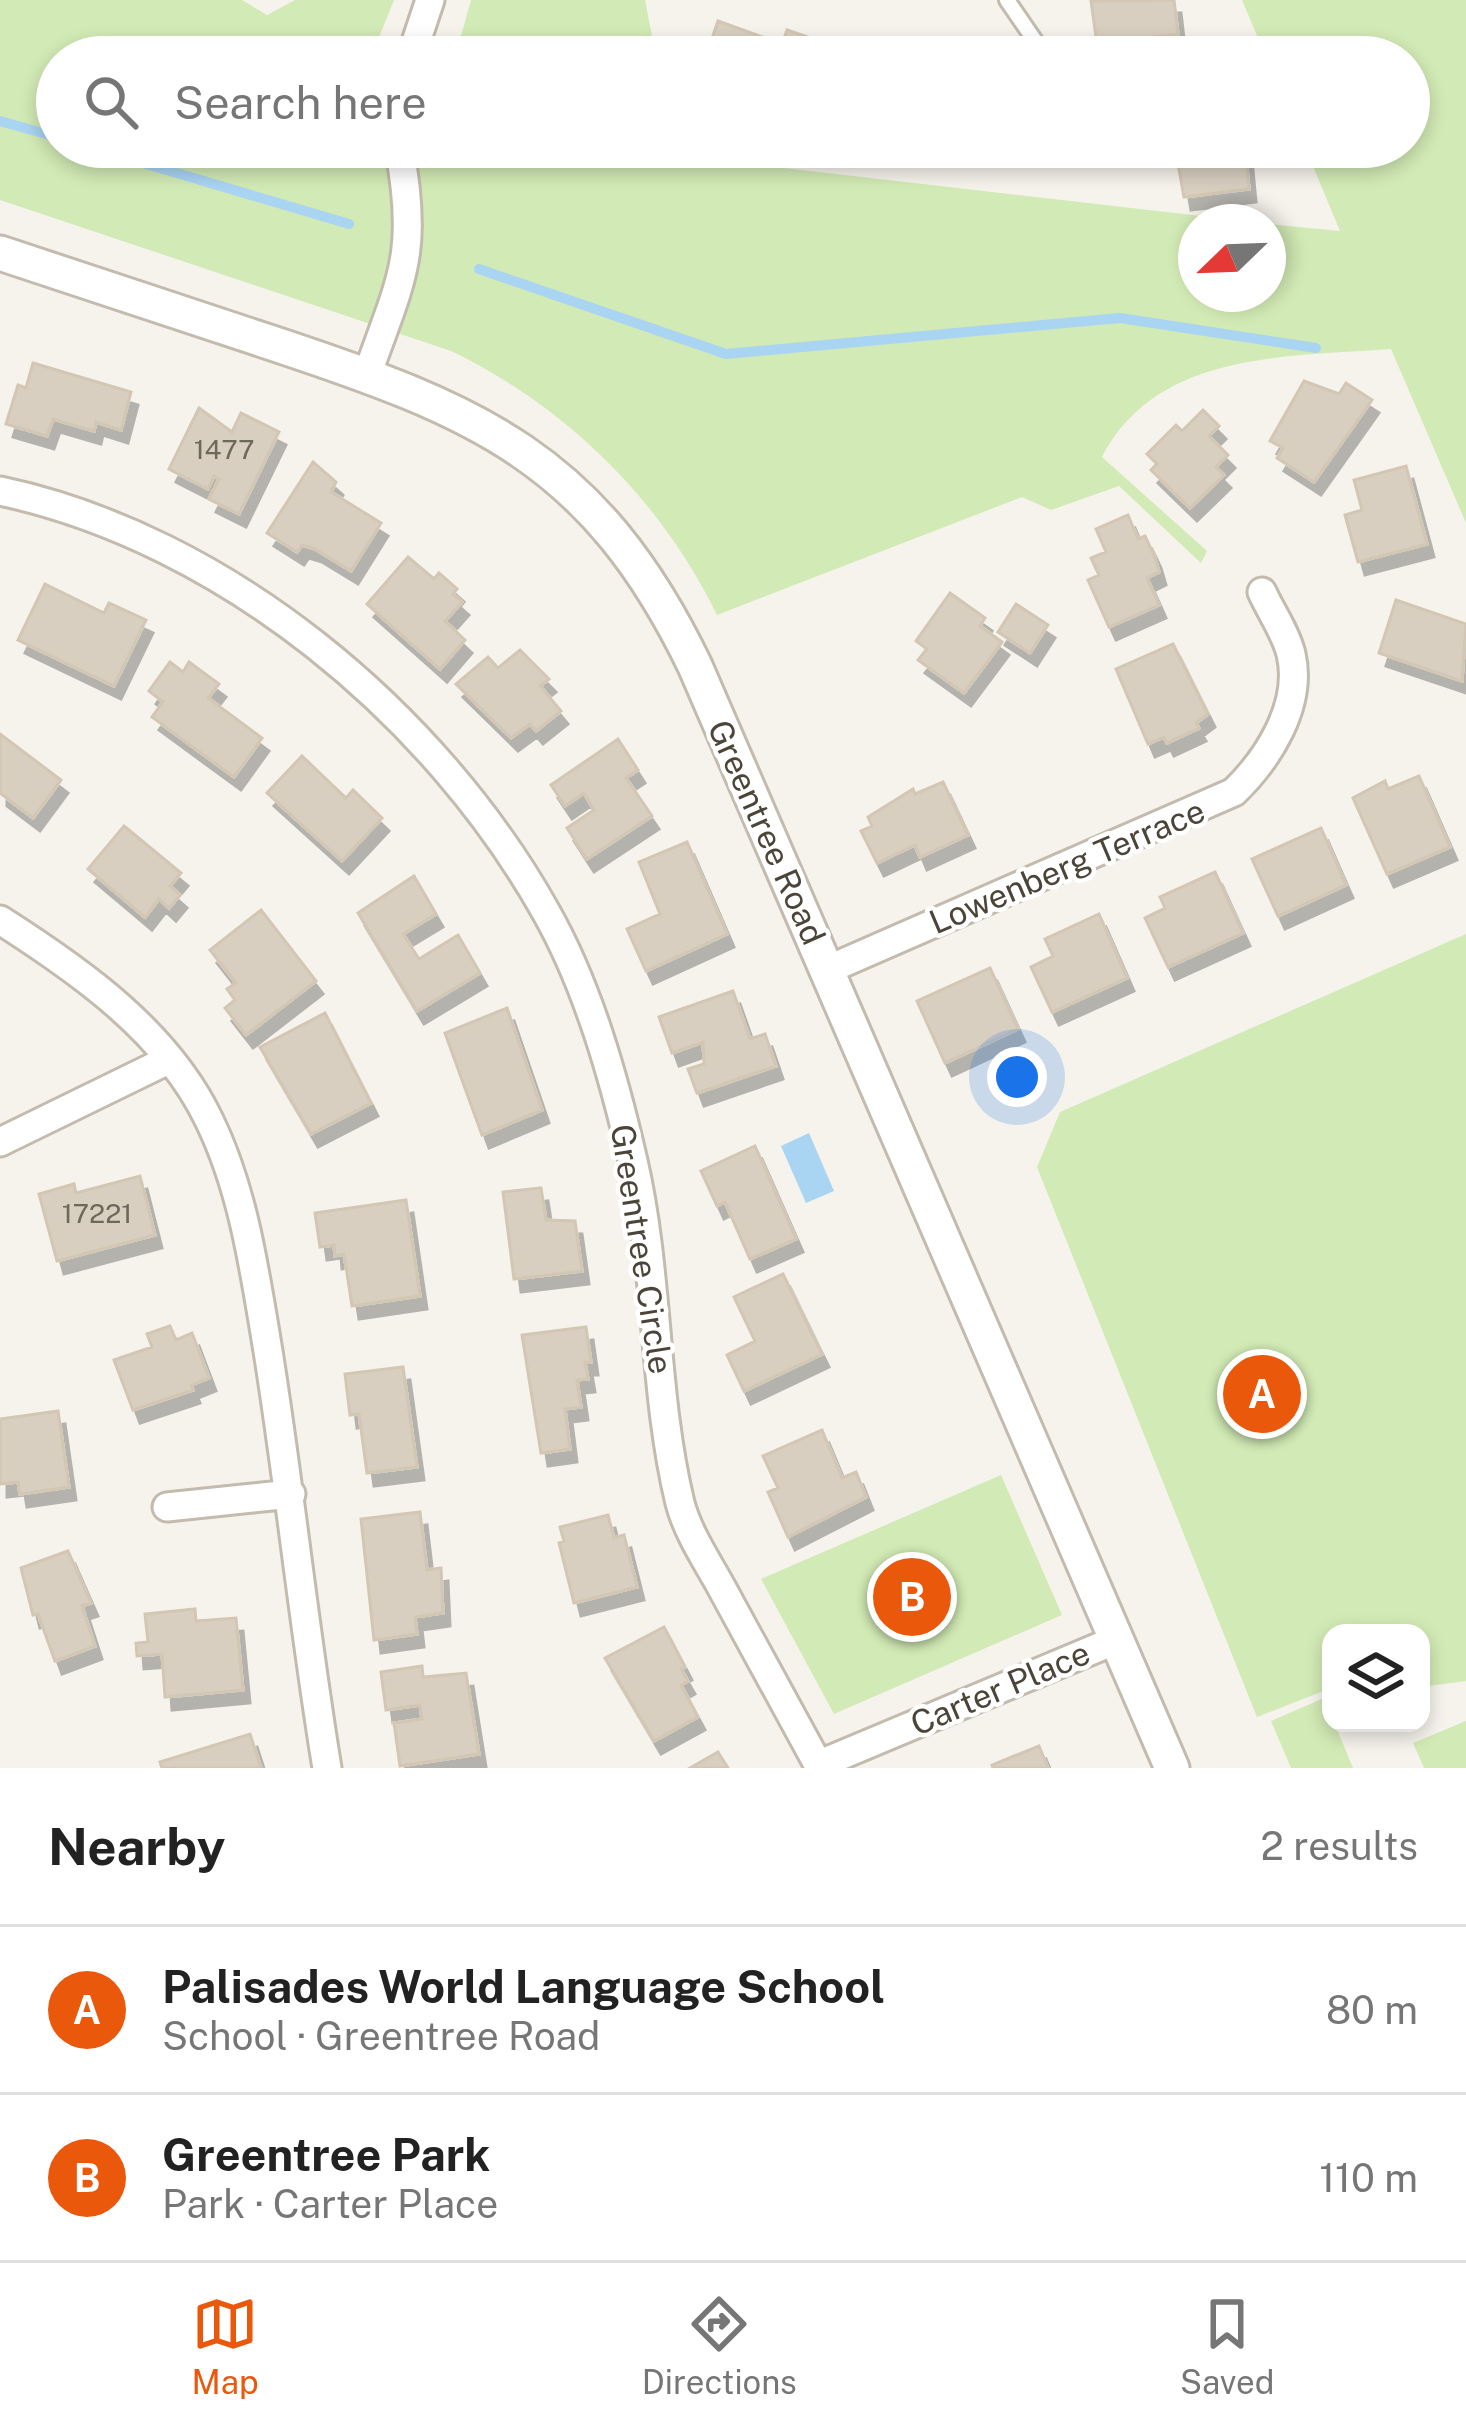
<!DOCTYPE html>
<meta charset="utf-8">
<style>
body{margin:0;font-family:"Public Sans",sans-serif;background:#f6f6f6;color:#222}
.controls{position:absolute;right:36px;bottom:36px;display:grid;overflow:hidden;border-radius:24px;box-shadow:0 6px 18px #0003}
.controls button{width:108px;height:108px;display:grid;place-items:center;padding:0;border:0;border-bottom:3px solid #e0e0e0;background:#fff;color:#222;font:60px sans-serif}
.compass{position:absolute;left:1178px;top:204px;width:108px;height:108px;border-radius:50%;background:#fff;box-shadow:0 6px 18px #0003;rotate:247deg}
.you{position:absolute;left:1017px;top:1077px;width:42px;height:42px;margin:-30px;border:9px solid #fff;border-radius:50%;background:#1a73e8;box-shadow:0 0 0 18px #1a73e833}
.badge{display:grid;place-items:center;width:78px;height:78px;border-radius:50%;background:#ea580c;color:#fff;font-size:39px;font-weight:700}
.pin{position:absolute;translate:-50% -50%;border:6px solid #fff;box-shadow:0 3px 12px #0006}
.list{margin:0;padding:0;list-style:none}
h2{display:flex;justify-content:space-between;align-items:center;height:156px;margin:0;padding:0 48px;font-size:51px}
h2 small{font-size:39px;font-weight:400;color:#767676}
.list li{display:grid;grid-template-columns:78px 1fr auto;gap:36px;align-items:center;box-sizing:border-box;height:168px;padding:0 48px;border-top:3px solid #e0e0e0}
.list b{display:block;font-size:45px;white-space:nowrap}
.list p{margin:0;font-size:39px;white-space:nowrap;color:#767676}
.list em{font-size:39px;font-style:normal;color:#767676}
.icon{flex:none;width:66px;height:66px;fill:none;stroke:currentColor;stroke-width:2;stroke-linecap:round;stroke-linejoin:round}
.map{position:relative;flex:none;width:1466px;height:1768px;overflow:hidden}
.search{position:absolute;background:#fff;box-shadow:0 6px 18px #0003;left:36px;right:36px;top:36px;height:132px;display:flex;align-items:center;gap:30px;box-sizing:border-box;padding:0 42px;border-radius:66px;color:#767676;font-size:45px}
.sheet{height:492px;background:#fff}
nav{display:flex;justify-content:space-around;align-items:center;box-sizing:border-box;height:168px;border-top:3px solid #e0e0e0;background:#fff;font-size:33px;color:#767676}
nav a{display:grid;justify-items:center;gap:6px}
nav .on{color:#ea580c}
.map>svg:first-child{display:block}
.green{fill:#d2eab5}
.water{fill:#a9d4f2}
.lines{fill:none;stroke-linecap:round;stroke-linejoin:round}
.stream{stroke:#a9d4f2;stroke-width:10}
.building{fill:#d8cfc1;stroke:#d3c7b4;stroke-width:3;filter:url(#shadow)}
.service-casing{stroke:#c2bbae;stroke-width:20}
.minor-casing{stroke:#c2bbae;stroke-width:33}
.tertiary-casing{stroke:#c2bbae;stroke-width:39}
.service{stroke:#fff;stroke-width:14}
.minor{stroke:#fff;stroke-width:27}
.tertiary{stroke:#fff;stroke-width:33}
.labels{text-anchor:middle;stroke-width:9;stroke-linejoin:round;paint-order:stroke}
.number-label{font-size:27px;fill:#6e675b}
.street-label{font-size:33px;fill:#4b4439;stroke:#fff}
</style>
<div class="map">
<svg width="1466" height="1768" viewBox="0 0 1466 1768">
<defs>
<filter id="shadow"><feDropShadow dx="7" dy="13" stdDeviation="0" flood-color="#0004"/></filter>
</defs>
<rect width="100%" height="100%" fill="#f6f3ec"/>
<path class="green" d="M0,0H242L267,15L295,0H394L371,57H57V147H717L731,162L1253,222H1196V294H1268V224L1340,231L1305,147H1409V57H1266L1242,0H1466V523L1391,349C1286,357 1157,351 1102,457L1207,551L1201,563L1119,486L1051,510L1022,497L717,615C661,500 566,406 451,351L0,200Z
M471,0H645L656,57H455Z
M1466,934V1681L1421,1687V1633H1331V1688L1257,1717L1037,1167L1060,1112Z
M1001,1475L1062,1615L834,1714L761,1579Z
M1324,1698L1353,1768H1291L1271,1721Z
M1466,1721V1768H1424L1413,1743Z"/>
<path class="water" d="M809,1133L834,1191L806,1203L781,1146Z"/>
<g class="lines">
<path class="stream" d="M0,121L57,137
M89,147L349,224
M479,269L726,354L1120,318L1316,348"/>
</g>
<path class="building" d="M1174,0L1178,34L1097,44L1091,1Z
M718,21L782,44L787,30L828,44L824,57H711L707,53Z
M1000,39L1011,57H971Z
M1175,147H1245L1249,189L1184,197Z
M33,363L131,392L121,430L96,422L94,431L53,419L47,436L6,424L18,385L26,388Z
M1304,381L1339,394L1346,383L1372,400L1314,482L1277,458L1283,448L1270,441Z
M199,408L232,432L241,413L279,432L239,514L209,499L219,479L214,476L208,489L169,469Z
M1203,410L1219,426L1209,436L1228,455L1216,467L1224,475L1190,508L1151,470L1157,464L1147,454L1176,425L1182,431Z
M313,462L336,482L331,492L381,523L351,571L315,549L302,545L297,552L267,533Z
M1406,466L1427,544L1358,562L1345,515L1362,510L1354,480Z
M1128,515L1138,539L1145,536L1154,555L1159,572L1147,578L1159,605L1109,627L1088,580L1099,575L1091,558L1106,552L1096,529Z
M408,557L434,579L439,573L457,589L453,594L462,602L445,621L465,640L440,669L367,604Z
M45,584L104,613L109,603L146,620L114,686L18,640Z
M950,593L985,618L980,626L1002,642L964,693L918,660L927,649L916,641Z
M1396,600L1466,624L1462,681L1379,653Z
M1016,604L1048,625L1030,653L998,632Z
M1173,644L1208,714L1196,723L1199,728L1167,743L1164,737L1148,744L1116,669Z
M520,650L549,679L540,686L561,711L536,731L530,724L511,738L456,684L488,657L498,668Z
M170,662L183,672L189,662L219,684L208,698L262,738L234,777L152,717L163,702L149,691Z
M0,734L61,780L33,818L0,793Z
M618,739L638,770L626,778L652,816L587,859L567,828L594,810L584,793L565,806L551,785Z
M302,756L346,798L353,790L382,818L342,861L267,793Z
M1419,776L1450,847L1387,874L1353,798L1385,781L1388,789Z
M943,782L968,835L920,857L915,845L877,863L861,831L872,826L868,817L913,789L915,794Z
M124,826L181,873L170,886L180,895L169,908L159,899L145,917L88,869Z
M1321,828L1346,885L1278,916L1252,859Z
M687,842L727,934L646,971L627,929L660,914L639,862Z
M1215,872L1243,933L1168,967L1145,918L1165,908L1160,897Z
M414,876L436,914L403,934L419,959L458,935L480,973L417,1011L358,913Z
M261,910L316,981L246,1035L225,1008L235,1000L227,989L236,983L210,950Z
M1099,914L1127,978L1052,1012L1031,967L1053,956L1045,939Z
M990,968L1018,1029L945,1063L917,1001Z
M733,991L750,1039L765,1034L776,1066L697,1093L688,1069L704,1064L703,1042L672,1053L659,1017Z
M507,1008L542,1110L482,1135L445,1033Z
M325,1013L371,1103L311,1134L260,1047Z
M755,1146L796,1239L750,1259L725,1202L717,1206L701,1171Z
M140,1176L155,1235L57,1261L39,1194L74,1184L76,1193Z
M541,1188L546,1220L575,1221L582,1271L514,1279L503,1192Z
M406,1200L420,1296L352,1306L344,1254L335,1256L334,1245L320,1247L315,1213Z
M783,1274L822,1354L744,1391L727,1355L755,1341L734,1297Z
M170,1326L176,1340L192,1333L209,1378L191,1385L193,1390L133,1410L114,1360L152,1347L147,1334Z
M586,1327L591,1362H585L588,1379L577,1380L581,1407L565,1409L570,1449L541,1453L522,1335Z
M403,1367L417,1467L367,1473L359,1414L350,1415L345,1374Z
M58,1411L69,1487L20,1494L18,1482L0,1484V1419Z
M822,1430L842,1478L856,1472L866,1497L788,1537L768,1492L778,1488L763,1456Z
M420,1512L427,1570L441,1568L443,1613L415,1617L417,1634L374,1640L361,1519Z
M608,1515L614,1538L624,1535L637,1587L574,1603L559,1543L564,1541L560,1527Z
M68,1551L91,1603L82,1606L95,1646L55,1661L38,1614L33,1615L21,1568Z
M195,1609L196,1621L236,1618L243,1690L165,1697L162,1654L137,1656L136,1643L148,1642L145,1614Z
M664,1627L685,1667L681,1669L688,1681L681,1685L698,1717L654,1741L605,1658Z
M422,1666L423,1677L466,1673L479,1754L400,1766L394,1723L422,1719L420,1705L386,1710L381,1672Z
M250,1734L261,1768H162L160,1762Z
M1039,1746L1048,1768H993L992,1765Z
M718,1752L728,1768H690Z"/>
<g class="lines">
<g class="service-casing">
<path id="service" d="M1007,0L1046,57"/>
</g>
<g class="minor-casing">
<path id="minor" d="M411,57L430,0
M367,375C402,277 419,253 399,147
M0,491C225,539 435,714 546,912C588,986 614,1078 633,1161C659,1273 653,1392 680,1503C688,1534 709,1564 724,1592C756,1651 788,1709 820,1768
M0,920C80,971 167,1032 209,1120C244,1191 255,1274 268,1351C290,1489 304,1629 327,1768
M827,970L1234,792C1268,759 1303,705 1291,654C1286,633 1271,612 1262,592
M0,1142L168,1060
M167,1507L291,1494
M818,1765L1116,1640"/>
</g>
<g class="tertiary-casing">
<path id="tertiary" d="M0,253C90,283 179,312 269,342C477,411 594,457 695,666L1172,1768"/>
</g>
<use href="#service" class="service"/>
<use href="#minor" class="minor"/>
<use href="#tertiary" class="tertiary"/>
</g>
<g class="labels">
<g class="number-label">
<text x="224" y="459">1477</text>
<text x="97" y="1223">17221</text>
</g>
<g class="street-label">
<text transform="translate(767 832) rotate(66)" y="12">Greentree Road</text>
<text transform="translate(1067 866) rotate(-23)" y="12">Lowenberg Terrace</text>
<text transform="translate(642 1249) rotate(81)" y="12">Greentree Circle</text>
<text transform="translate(1000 1688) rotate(-23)" y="12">Carter Place</text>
</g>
</g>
</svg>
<div class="controls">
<button><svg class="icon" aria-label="layers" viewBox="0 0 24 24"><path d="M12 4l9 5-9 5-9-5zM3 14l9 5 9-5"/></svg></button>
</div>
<svg class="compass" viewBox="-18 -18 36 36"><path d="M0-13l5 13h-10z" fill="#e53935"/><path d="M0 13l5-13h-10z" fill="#767676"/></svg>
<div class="you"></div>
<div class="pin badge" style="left:1262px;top:1394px">A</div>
<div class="pin badge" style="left:912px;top:1597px">B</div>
<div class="search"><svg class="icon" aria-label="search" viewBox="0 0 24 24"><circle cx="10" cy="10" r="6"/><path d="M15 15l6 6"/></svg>Search here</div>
</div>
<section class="sheet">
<h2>Nearby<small>2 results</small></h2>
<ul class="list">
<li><span class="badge">A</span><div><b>Palisades World Language School</b><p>School · Greentree Road</p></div><em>80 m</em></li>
<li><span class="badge">B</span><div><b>Greentree Park</b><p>Park · Carter Place</p></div><em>110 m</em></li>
</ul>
</section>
<nav>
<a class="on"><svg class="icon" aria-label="map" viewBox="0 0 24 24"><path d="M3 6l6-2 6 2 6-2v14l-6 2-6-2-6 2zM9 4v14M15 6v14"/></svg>Map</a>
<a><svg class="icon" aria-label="directions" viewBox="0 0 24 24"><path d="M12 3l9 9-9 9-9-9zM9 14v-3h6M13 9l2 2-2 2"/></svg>Directions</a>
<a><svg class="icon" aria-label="saved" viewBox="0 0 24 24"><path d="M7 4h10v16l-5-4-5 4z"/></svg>Saved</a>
</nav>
